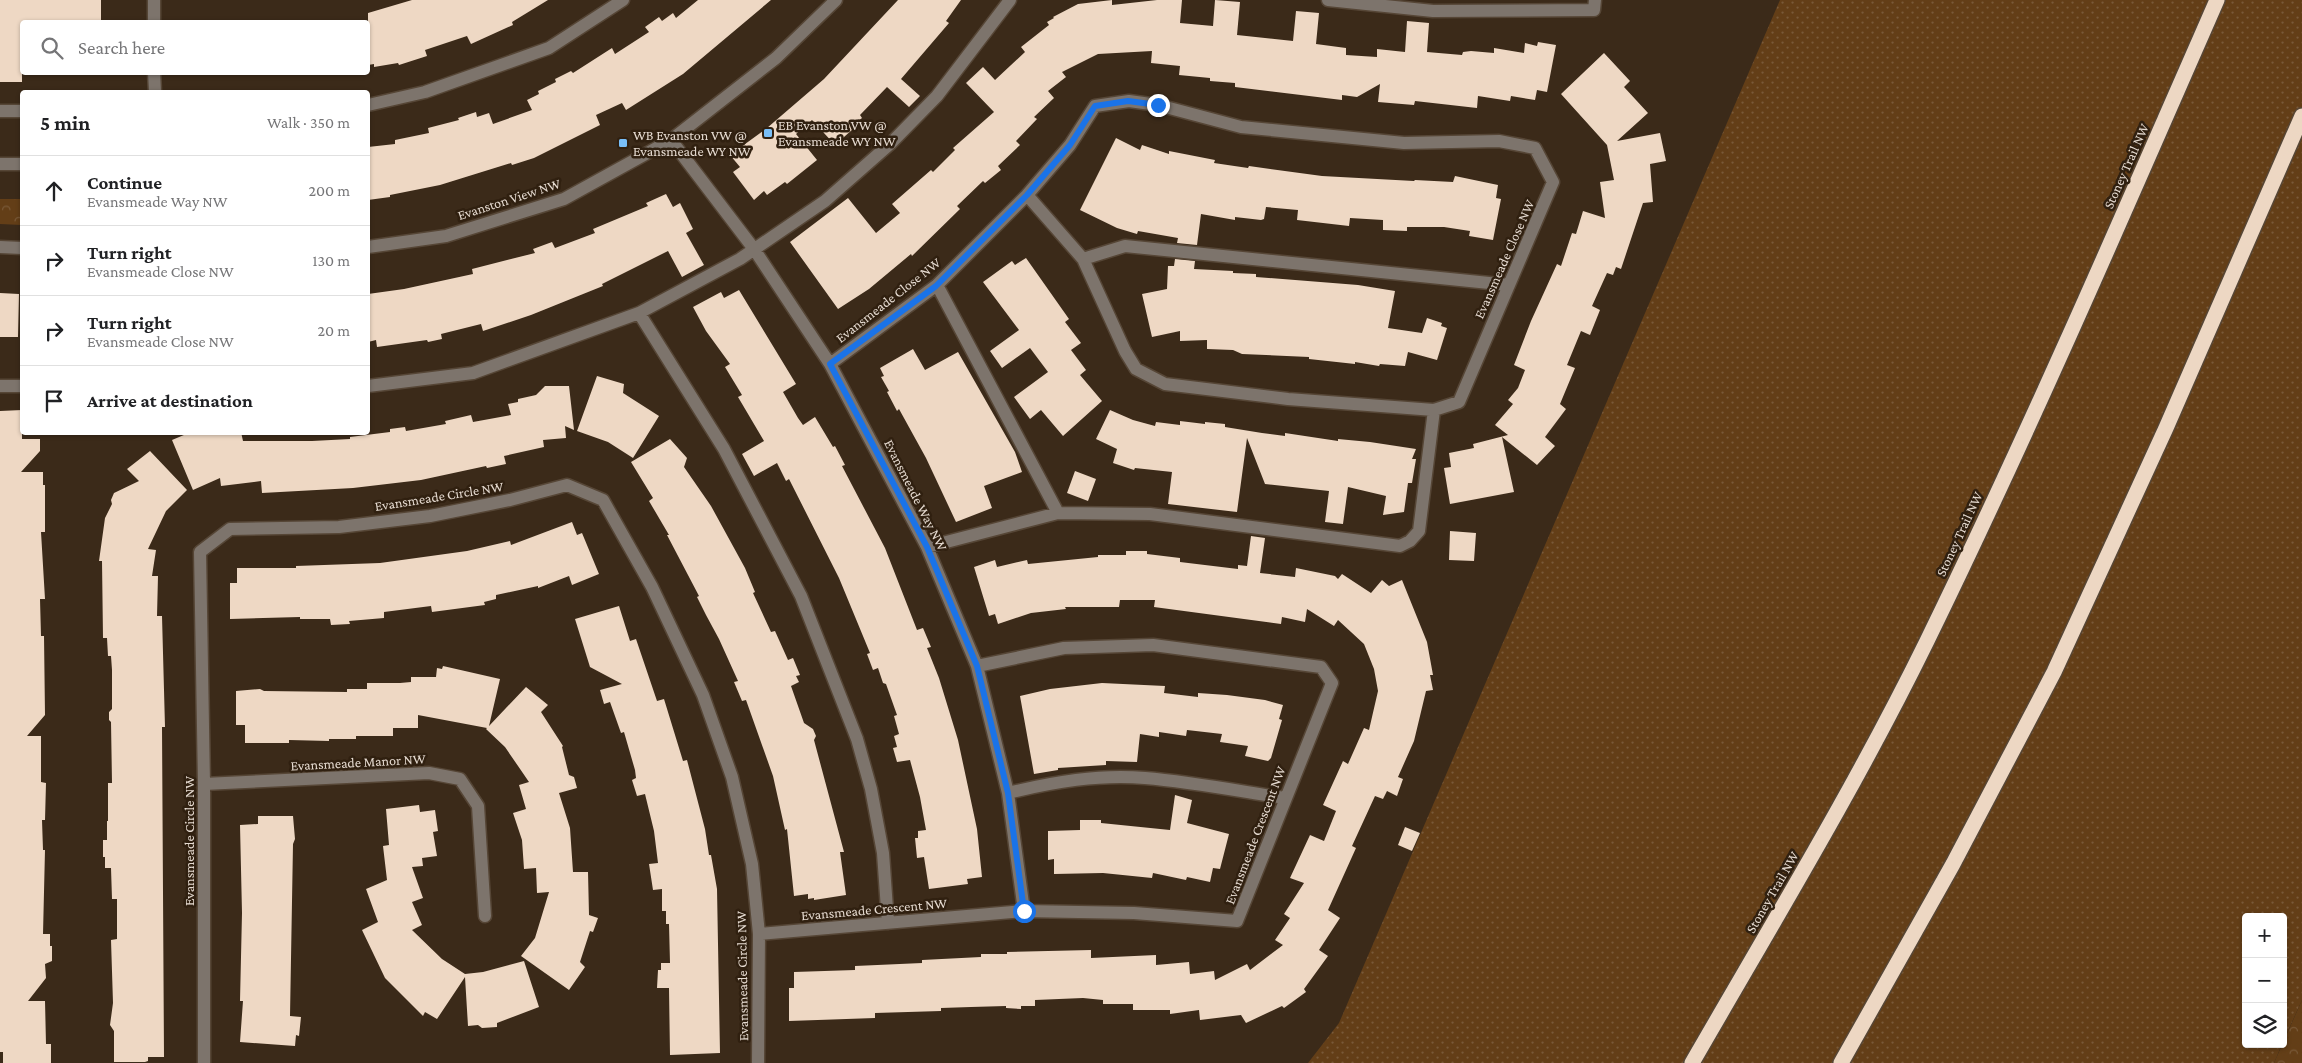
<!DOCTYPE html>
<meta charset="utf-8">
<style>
body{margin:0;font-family:"Crimson Pro",serif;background:#f6f6f6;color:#202124}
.controls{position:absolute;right:15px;bottom:15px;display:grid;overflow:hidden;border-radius:5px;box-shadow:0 1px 4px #0004}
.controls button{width:45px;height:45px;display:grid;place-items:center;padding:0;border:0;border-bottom:1px solid #e0e0e0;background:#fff;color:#202124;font:25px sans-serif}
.stop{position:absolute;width:15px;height:15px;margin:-11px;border:4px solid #1a73e8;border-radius:50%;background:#fff}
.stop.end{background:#1a73e8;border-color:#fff;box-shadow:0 1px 5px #0008}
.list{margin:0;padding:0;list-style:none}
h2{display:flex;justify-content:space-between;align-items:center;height:65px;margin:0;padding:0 20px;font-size:21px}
h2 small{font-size:16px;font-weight:400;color:#757577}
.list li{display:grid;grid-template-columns:32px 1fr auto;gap:15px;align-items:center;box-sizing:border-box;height:70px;padding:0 20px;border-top:1px solid #e0e0e0}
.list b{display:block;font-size:19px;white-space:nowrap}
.list p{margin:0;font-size:16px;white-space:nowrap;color:#757577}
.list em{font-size:16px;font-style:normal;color:#757577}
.icon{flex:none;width:28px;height:28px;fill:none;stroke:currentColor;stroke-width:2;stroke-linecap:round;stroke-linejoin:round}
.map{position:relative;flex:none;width:2302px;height:1063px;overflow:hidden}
.search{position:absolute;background:#fff;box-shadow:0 1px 4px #0004;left:20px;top:20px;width:350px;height:55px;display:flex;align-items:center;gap:12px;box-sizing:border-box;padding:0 18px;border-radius:5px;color:#757577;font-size:19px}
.panel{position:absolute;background:#fff;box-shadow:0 1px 4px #0004;left:20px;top:90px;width:350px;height:345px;border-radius:5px}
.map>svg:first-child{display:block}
.grass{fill:url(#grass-dots)}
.park{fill:url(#park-crowns)}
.building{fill:#eed8c4}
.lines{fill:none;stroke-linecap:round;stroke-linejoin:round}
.minor-casing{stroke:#564636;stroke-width:15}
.highway-casing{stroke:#564636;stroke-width:18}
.minor{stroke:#7d746c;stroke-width:12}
.highway{stroke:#edd7c3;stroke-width:15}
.route{stroke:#1a73e8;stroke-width:6}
.poi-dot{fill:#79bff8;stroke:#302010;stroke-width:2}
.labels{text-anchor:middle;stroke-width:5;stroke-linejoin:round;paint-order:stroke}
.poi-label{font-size:14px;fill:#e6dbd1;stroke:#302010;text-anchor:start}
.street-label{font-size:14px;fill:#e6dbd1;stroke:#302010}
</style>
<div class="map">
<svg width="2302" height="1063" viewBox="0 0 2302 1063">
<defs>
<pattern id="grass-dots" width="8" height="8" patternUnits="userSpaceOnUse" patternTransform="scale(1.25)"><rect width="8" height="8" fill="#633e17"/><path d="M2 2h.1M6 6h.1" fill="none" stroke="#795938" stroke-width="1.8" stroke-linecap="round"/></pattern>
<pattern id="park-crowns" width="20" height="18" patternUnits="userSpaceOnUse" patternTransform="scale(1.25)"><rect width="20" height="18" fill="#633e17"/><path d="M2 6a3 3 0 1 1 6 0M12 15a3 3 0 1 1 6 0" fill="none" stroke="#795938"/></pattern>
</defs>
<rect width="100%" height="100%" fill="#3b2a19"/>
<path class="grass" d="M1780,0H2302V1000L2283,1042V917H2246V1044H2282L2274,1063H1308L1339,1023Z"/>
<path class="park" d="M0,199H22V225L0,224Z
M2302,1000V1063H2274Z"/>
<path class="building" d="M0,0H101V22H22V82H0Z
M412,0H548L512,22L513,25L471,44L467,36L425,50L427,56L399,65L398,63L374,67V64L368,65V13Z
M698,0H771L683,74L626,110L622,103L596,115L600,125L534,158L512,165L511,163L440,185L390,195V197L368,200V147L395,144V140L429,133L428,128L459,120L458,118L476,112L477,117L489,113L493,124L532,110L527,100L539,94L538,91L556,82L555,79L571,71L573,73L612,48L615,54L649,32L645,27L659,17L662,21L673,13L676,18Z
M898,0H961L946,21L949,23L901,79L920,96L909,107L887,87L860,115L862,118L851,127L853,129L835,145L812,120L796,134L817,160L787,184L785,182L767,195L764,191L754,200L733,172L740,167L730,155L767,128L824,79Z
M1112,0V5L1157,0H1182L1180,23L1213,26L1215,0L1240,2L1237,35L1293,41L1296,11L1319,13L1316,44L1346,48V55L1377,57V49L1405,52L1407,21L1429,23L1427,52L1462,55L1463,52L1471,51L1494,53V48L1524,53L1525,43L1537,46L1538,42L1556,45L1547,92L1537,90L1535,100L1511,96L1510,101L1478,96L1477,108L1415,101L1414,105L1378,102L1380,84L1357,97L1342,95V100L1235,87V83L1210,81V78L1179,75L1180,66L1151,63L1152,51L1098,54L1062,72L1066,77L1048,91L1054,98L1034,117L1037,119L1016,141L1020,145L998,166L1001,170L985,183L983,181L957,206L960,209L912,256L911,254L869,289L838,309L790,242L848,198L876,233L900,213L892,204L931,170L933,172L955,150L953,148L994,112L966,83L983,67L995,80L1025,52L1021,47L1049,25L1047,22L1054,18L1053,17L1078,4Z
M1604,53L1630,81L1624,87L1648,113L1617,141L1660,133L1666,161L1650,164L1653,202L1643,203L1621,269L1616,267L1613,275L1607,273L1592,306L1600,310L1590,335L1581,331L1567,365L1575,368L1560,404L1566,409L1545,437L1555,446L1537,465L1502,437L1514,492L1450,504L1444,468L1451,467L1449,453L1474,448L1473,444L1508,435L1495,425L1513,404L1508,400L1518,388L1525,370L1514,365L1531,321L1557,264L1561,266L1572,233L1576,234L1583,211L1605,218L1600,182L1614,180L1607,145L1561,94Z
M1116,138L1140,150L1142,145L1169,154V151L1215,160L1214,163L1248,168L1249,166L1322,176L1414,181L1415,180L1453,182L1455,176L1498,185L1496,198L1501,199L1493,240L1469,236L1470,231L1444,227H1407V231L1383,230V220L1350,218L1349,226L1297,220L1298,210L1266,207L1264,219L1261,220L1235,217V220L1201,214L1197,245L1177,243L1178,238L1138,231L1137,234L1117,228L1080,210Z
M666,194L673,207L680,203L693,229L686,233L704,265L682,277L668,251L602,284L603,286L531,315L483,331L481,324L441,334L442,339L428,342L427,340L377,347L376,340L368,342V294L404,289L473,274L472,269L535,253L533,249L552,242L555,248L595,233L593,229L648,206L646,203Z
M1026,258L1069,319L1065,322L1081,343L1071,350L1086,370L1080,375L1102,401L1063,436L1041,410L1030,419L1014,397L1048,372L1030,348L1002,368L990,351L1019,330L983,282L1012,261L1015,265Z
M1175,259L1195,261L1194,269L1233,271V273L1256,274V277L1358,285L1395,291L1388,328L1422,333L1427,318L1442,323L1441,326L1447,328L1437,360L1408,352L1405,366L1380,364L1379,366L1355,362V364L1309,359V357L1242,354L1233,350L1207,349V340L1180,341V331L1152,337L1142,294L1167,289L1168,266H1174Z
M739,290L796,384L783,392L798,418L803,425L815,417L833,447L835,446L845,465L842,466L885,548L917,630L923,628L931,647L927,648L939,678L958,740L977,829L982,877L967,879L968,884L929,889L924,857L917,858L915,838H918V831L926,830L920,797L910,760L897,762L893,748L897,747L894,736L899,734L894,716L897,715L886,684L883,683L878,668L873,670L867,654L870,653L839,578L789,479L786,481L777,463L754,476L742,454L764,441L738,397L742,395L725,367L730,364L706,331L693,307L721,292L724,298Z
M0,293L19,294L18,337H0Z
M913,349L925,370L958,352L1015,452L1022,472L984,486L992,508L956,522L926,458L899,409L897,411L887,392L889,391L881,377L884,376L880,368Z
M597,376L624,384L623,393L659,416L633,458L608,442L577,431Z
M545,386H569L574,430L565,426L566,438L543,440L544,447L504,456L506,464L487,468L486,466L421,480L353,488L262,493L261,481L221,486L220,478L193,490L172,440L191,432H241L243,441H312L350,439V437L390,432V429L405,427L406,431L446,424L445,421L471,415L473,422L511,415L508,404L518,402V399L536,395Z
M22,410V439H40V451L21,472H43V485H45V532H41L45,599H40L41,636H44L45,715L27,736H41V782L46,783L45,820H42L43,850H45L43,934H50V946H52V961L45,964L46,978L28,1001H45L46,1044H51V1063H3V1052H0V411Z
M1110,410L1133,420L1155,426L1156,422L1180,425V421L1205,424V422L1225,424V427L1262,433L1285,436V433L1338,441V439L1370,442L1416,449L1412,459H1416L1412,483H1408L1404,512L1383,515L1386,496L1348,487L1343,524L1325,522L1329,491L1265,484L1247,438L1237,512L1168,504L1172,472L1135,468L1134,470L1113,463L1117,449L1096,439Z
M670,439L687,458L684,467L711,506L745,568L755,592L753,593L771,632L775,631L788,660L793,658L800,675L796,676L799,682L791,686L804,723L813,729L816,736L814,740L844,852H840L846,895L814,900V898L808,899V894L794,896L787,829L785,830L773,776L746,700L742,701L734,682L738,681L719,639L706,615L697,597L699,596L667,535H669L649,501L653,498L631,462Z
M150,451L187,490L166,511L148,549L156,550L152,576H158L157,616H162L165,727H162L164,1057H148V1061L145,1062H114V1031L110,1025L113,1003L111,940L117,939V899H112L111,868H105V857H103V840H107V821H108V783H112L111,722L109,720V712L112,709V670L111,656H108L107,638H103L102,561H99L105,518L112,504L111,500L114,493L139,481L127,469Z
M1075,471L1096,479L1088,501L1067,493Z
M572,522L577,535L582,533L599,574L572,585L569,576L538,588V586L496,595V599L484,602L485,605L432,612L431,606L384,612V618L349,621L350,624L331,625L330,619H300V617L230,619V583H237V568H296V566L380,563L467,551L510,541L511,545Z
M1450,531L1476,533L1474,561L1449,560Z
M1251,536L1265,538L1260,573L1295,577L1296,568L1335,576L1338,579L1342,574L1371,593L1382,580L1389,586L1402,580L1427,642L1433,675H1430L1433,690L1426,691L1414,741L1398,777L1403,779L1397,796L1387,791L1383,799L1375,796L1352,846L1356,848L1328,910L1340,918L1319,950L1328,956L1304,989L1306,992L1284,1008L1282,1006L1246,1023L1241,1015L1200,1020L1199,1010L1170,1014V1010H1133V1004H1103V1000L1083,998L1035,1000V1006H1021V1009L1006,1008V1006L971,1007L941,1008V1011L875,1013V1018L789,1021V988H794V972L855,970V966L922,963V960L981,957V954H1007V952L1091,950V958L1156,955V965L1189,962L1190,974L1214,971L1215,980L1247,964L1250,970L1283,945L1275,940L1290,918L1284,914L1304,883L1290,878L1310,835L1324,841L1336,811L1323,805L1343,761L1348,764L1364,728L1369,730L1378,691L1374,669L1364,644L1338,620L1334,626L1307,609L1305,622L1282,617L1281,624L1154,607L1155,600H1120L1119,607H1065L1066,609L1031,613L998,624L995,614L989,616L974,567L995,560L997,567L1027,560L1028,564L1098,557V555H1126V551H1147V554L1180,558V562L1238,569V565L1247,566Z
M619,606L630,641L636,639L657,701L664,699L683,761L687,760L705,829L709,855H711L717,889L720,1053L670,1055L669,988H657L658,970H661V963H670L669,924H666V911H662V889L653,890L649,864L658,863L654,831L645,794L637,796L632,780L636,778L635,770L624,732L621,733L610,702L604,704L600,690L622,684L590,667L575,619Z
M443,666L500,679L489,726L526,687L548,705L541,712L563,746L562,747L569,775L574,777L577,788L559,793L570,828L573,872H588L589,915L598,918L593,932L590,931L580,962L585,967L569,990L521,956L535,938L549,892L537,893L536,868L524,869L522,840L513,813L526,809L519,785L529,782L505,747L486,729L487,728L418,715V728H393V736H356V739H329V741L289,740V743H245V725H236V691L260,689L264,691L347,692V689H367V683H400L411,682V677H436L437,668L442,669Z
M1102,683L1165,686L1164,693L1198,697V693L1227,695L1265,700L1283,705L1279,719L1282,720L1271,758L1268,761L1245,756L1248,746L1220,742L1222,734L1187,730L1186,736L1159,732V737L1140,734L1137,762L1106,761V765L1058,768V770L1034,774L1020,696L1050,689Z
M1175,795L1192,800L1187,823L1229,834L1220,869L1213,868L1210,882L1187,877L1186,880L1153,873L1152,878L1103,873L1054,874V859L1048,860V831L1080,830V820H1101V823L1170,830Z
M419,805L420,812L435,810L438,831L433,832L437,856L422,858L423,866L412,867L423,898L412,902L422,925L412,930L442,959L465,974L483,972L524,961L539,1007L497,1023V1027L482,1028L478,1025L468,1026L465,977L437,1019L425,1012L423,1016L385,978L362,930L378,922L366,889L387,880L383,846L389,845L386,809Z
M258,816H293L295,839L293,844L290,1016L301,1017L299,1036L296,1035L295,1046L240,1042L243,1001H240L242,913L240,825L258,824Z
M1405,827L1420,833L1412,851L1398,845Z"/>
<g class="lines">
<g class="minor-casing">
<path id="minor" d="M154,0V22
M1328,0L1433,11L1594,10L1595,0
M154,72L155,92
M368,105L425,92L549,48L623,0
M0,111H22
M671,140L754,249L830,364L927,547L977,666L1008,793L1024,911
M0,164H22
M0,247L22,248
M368,247L446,236L564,199L671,140L776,58L836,0
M1083,259L1125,246L1509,285
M937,285L1058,513
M639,313L724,449L801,596L857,739L871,789L883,853L888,923
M830,364L937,285L1027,195L1070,145L1095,106L1129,101L1158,105L1241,127L1404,143L1499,141L1535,148L1553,182L1459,402L1434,410L1288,399L1165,384L1136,369L1125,351L1083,259L1027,195
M0,386H22
M368,386L473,373L639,313L740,259L825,201L891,143L937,96L1010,0
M927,547L1058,513L1150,514L1400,546L1410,541L1419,531L1434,410
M204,784L429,773L460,779L478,806L485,916
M1008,793C1053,782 1099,774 1145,778C1192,782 1239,791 1285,798
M759,934L1024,911L1134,913L1237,921L1332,683L1321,667L1153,645L1064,648L977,666
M204,1063V784L200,552L230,529L339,527L430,516L510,500L567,485L603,500L652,587L703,695L732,777L752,864L759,934L758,1063"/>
</g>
<g class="highway-casing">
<path id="highway" d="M1692,1063C1772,924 1856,786 1927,641C2030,430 2123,215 2217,0
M1841,1063L1953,864L2054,672L2166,428L2302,116"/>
</g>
<use href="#minor" class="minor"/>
<use href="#highway" class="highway"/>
</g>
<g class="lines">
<path class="route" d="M1024,911L1008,793L977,666L927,547L830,364L936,286L1027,195L1070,145L1095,106L1128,101L1158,105"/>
</g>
<g class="poi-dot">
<rect x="763" y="128" width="10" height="10" rx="2.5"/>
<rect x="618" y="138" width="10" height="10" rx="2.5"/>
</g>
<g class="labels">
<g class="poi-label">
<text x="778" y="130">EB Evanston VW @<tspan x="778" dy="16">Evansmeade WY NW</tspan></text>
<text x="633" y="140">WB Evanston VW @<tspan x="633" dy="16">Evansmeade WY NW</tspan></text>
</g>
<g class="street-label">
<text transform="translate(2126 166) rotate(-66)" y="5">Stoney Trail NW</text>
<text transform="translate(509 199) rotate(-18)" y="5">Evanston View NW</text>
<text transform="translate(1504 259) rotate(-66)" y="5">Evansmeade Close NW</text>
<text transform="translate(888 300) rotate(-38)" y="5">Evansmeade Close NW</text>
<text transform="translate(916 495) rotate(63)" y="5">Evansmeade Way NW</text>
<text transform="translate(439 496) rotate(-9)" y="5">Evansmeade Circle NW</text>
<text transform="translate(1959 534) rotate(-65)" y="5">Stoney Trail NW</text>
<text transform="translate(358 762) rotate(-3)" y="5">Evansmeade Manor NW</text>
<text transform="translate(1255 835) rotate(-69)" y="5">Evansmeade Crescent NW</text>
<text transform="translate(189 841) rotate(-90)" y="5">Evansmeade Circle NW</text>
<text transform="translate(1772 892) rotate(-60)" y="5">Stoney Trail NW</text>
<text transform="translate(874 909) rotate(-5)" y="5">Evansmeade Crescent NW</text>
<text transform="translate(742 976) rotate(-91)" y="5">Evansmeade Circle NW</text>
</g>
</g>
</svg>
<div class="controls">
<button>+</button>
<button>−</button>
<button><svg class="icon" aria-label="layers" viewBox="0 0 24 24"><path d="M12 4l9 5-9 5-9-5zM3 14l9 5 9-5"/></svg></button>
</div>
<div class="stop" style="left:1024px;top:911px"></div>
<div class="stop end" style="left:1158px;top:105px"></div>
<div class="search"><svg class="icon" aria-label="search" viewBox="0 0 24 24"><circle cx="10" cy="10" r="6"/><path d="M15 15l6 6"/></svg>Search here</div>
<section class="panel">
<h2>5 min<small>Walk · 350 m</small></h2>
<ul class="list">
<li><svg class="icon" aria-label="ahead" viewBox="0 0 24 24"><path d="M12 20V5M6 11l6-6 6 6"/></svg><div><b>Continue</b><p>Evansmeade Way NW</p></div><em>200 m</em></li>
<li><svg class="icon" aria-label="right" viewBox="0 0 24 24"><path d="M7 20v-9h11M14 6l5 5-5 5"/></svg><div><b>Turn right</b><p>Evansmeade Close NW</p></div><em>130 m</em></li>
<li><svg class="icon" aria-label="right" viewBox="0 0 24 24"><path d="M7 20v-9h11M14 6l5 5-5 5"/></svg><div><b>Turn right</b><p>Evansmeade Close NW</p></div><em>20 m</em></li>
<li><svg class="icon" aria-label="arrive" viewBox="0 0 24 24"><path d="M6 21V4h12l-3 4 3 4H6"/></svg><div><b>Arrive at destination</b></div></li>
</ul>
</section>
</div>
